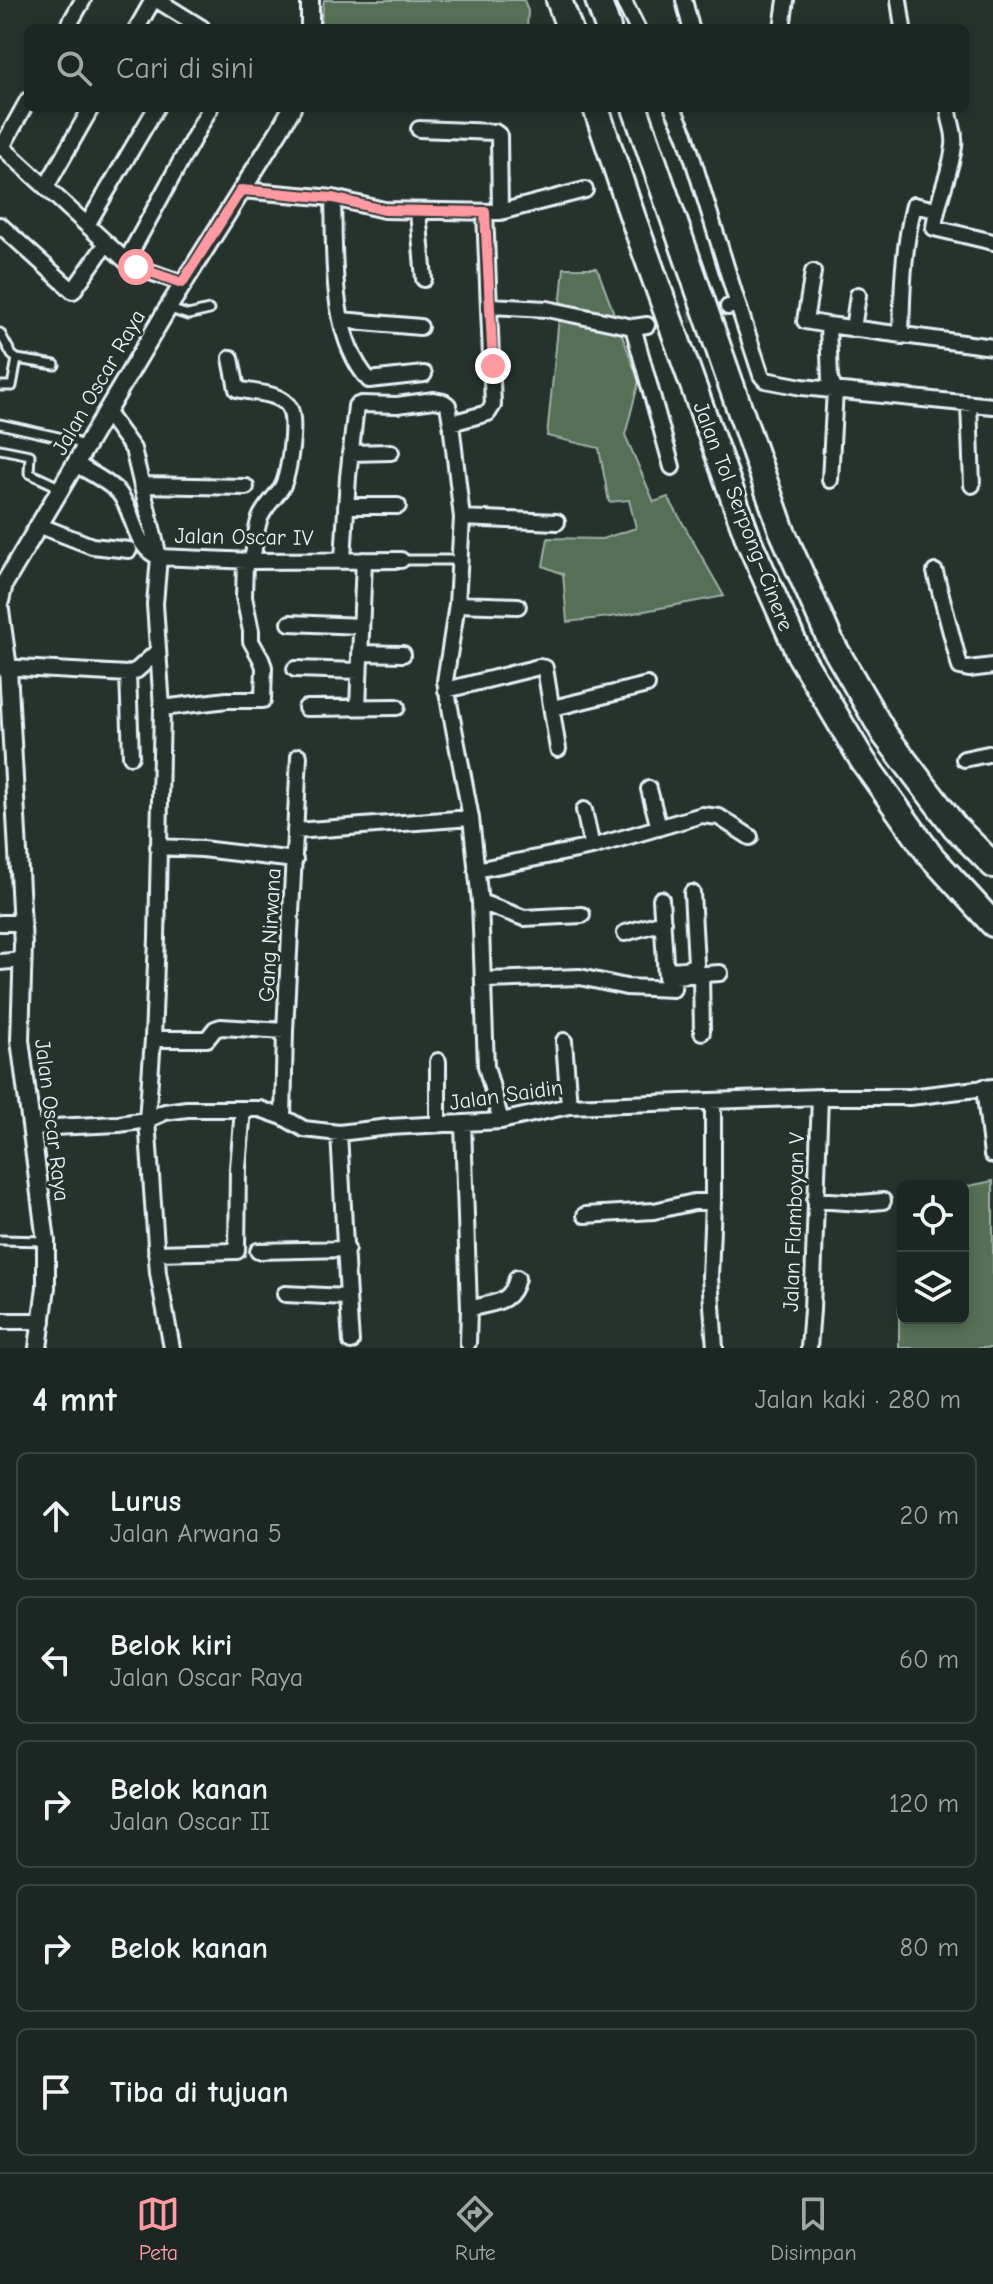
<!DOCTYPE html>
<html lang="id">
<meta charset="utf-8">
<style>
body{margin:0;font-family:"Comic Neue",sans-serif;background:#252e2a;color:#f1f3f6}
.controls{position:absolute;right:24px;bottom:24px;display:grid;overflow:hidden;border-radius:12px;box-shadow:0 4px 12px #0003}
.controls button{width:72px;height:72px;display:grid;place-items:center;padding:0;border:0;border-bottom:2px solid #3a4340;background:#1c2622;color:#f1f3f6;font:40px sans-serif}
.stop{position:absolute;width:24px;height:24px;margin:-18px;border:6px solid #ff9aa2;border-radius:50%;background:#fff}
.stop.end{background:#ff9aa2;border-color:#fff;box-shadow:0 2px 8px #0008}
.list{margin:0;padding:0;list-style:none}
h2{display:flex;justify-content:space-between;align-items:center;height:104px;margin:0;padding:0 32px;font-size:34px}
h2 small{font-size:26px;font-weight:400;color:#a0a5a5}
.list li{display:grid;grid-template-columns:52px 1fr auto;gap:24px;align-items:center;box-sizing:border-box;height:128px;margin:0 16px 16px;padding:0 16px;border:2px solid #3a4340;border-radius:12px}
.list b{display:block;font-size:30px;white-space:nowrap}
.list p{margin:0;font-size:26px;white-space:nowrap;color:#a0a5a5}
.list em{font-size:26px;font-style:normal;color:#a0a5a5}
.icon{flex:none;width:44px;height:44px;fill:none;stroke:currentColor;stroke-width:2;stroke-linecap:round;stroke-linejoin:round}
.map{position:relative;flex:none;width:993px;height:1348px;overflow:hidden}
.search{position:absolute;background:#1c2622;box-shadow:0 4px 12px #0003;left:24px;right:24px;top:24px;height:88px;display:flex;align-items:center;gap:20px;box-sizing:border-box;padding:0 28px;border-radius:12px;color:#a0a5a5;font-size:30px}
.sheet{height:824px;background:#1c2622}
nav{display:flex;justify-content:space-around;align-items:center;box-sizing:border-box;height:112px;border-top:2px solid #3a4340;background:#1c2622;font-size:22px;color:#a0a5a5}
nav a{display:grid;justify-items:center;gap:4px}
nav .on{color:#ff9aa2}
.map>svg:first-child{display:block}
.green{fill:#546f56;stroke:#9eb0a7;stroke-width:2}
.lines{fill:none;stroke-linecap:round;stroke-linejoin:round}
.minor-tunnel{stroke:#43504b;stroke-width:14;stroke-dasharray:14 7;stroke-linecap:butt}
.service-casing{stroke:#e8f1f8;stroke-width:13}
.minor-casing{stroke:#e8f1f8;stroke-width:20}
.tertiary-casing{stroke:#e8f1f8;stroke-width:22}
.motorway-casing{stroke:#e8f1f8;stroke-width:30}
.service{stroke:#26332d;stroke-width:7}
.minor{stroke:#26332d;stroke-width:14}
.tertiary{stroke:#26332d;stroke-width:16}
.motorway{stroke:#26332d;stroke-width:24}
.route{stroke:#ff9aa2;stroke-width:10}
.labels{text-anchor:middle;stroke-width:6;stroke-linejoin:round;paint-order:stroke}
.street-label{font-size:22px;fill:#e8f1f8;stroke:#26332d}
</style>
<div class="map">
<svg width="993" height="1348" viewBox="0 0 993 1348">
<rect width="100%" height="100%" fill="#26332d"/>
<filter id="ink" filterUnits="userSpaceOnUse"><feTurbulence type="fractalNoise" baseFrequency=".0125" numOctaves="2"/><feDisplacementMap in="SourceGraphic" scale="16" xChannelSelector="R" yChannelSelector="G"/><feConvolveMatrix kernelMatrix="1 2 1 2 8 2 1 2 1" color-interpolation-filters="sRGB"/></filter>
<g filter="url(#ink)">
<path class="green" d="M324,0H524L528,11L527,28H320Z
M564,268H597L639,381L625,435L654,502L668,497L724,596L618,616L567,622L563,574L543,566L548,538L602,539L636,528L629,500L609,502L599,448L547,436Z
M993,1181V1348H899V1255L903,1254V1318H963V1187Z"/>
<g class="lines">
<path class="minor-tunnel" d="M647,325L713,311"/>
<g class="service-casing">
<path id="service" d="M170,309L188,315L209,310
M0,333L12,355L17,359L12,386H0
M17,359L55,365
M0,424L72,440L83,447
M0,449L30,455L29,473L59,487
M401,560H459
M0,1240L46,1241"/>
</g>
<g class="minor-casing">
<path id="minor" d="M157,0L202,28
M623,0L637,28
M684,0L691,28
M899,0L903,28
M67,28L83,0
M137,28L153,0
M782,28L786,0
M673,108L685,134L738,305
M949,108C949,124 956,129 954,146C951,174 937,198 934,228L993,242
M419,129L495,132L499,135L500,212
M0,145L126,261L136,267L182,283
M2,147L28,100
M46,187L91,108
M241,190L333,198L384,210L500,212L585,190
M333,198C335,255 329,335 369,380L424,374
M418,212L424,279
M0,225L73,291L106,244
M87,225L156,108
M126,261L210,108
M813,272L805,321L828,325
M491,306L547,309L633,327L647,325
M728,307L738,305L761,375L765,380L802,387L993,406
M341,320L420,327
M633,327L672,467
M853,329L858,295
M901,336C902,291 903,248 914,205L936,210
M231,358L237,389C252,393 280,392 289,407C297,420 289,474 282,487C275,498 265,506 260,518C255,531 255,547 252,561
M969,404L972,485
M106,412L133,449L159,557L155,604L162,708L157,938L153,1039L147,1120L158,1273L172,1348
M451,423L488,413L493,405L485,212
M350,453L391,452
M76,464C90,473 108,481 119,493C135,513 133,547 159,557L252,561L401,560
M830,480L835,390L830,380L828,325L993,347
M142,485L246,487
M346,506H398
M462,518L557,522
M38,525L92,546L129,550
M343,559L348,477L356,406L361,404L397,405L434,400L444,402L448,405L451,423L462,518L457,604L445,681L471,818L480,902L486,1066L501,1121
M935,572L960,667L969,669L993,666
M457,604L518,606
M290,623L361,626
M360,653L403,654
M0,667L128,674L137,670L158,651
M295,669L359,671
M128,674L131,756
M446,690L539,667L545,668L558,749
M358,707L364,560
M162,708L227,700H263L264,667L261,659L251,641V631L244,597L245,561
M306,708L397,707
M553,708L647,685
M964,759L993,753
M649,789L659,828
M584,810L592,847
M295,831L471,818
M158,847L202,849L295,860
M476,870L592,847L702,815L719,817L750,837
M661,899L666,977
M480,902L524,918L582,915
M0,923H22
M625,933L663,922
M0,962L23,960
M666,969C675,969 690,972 696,963L692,893
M701,974L702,1032
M483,980L580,977L626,987L673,989L674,976L720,973
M153,1039H207L215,1029L221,1027L285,1031
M564,1041L569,1106
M438,1061V1125
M984,1087L992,1155
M713,1101V1202L710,1277L715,1348
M283,1117L285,1031L299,756
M463,1124L469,1309L468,1343
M31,1128L119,1124L147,1120L165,1112L187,1109H260L283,1117L304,1129L339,1133L389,1127L501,1121L569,1106L820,1097H910L993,1087
M339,1133C343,1203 346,1273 351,1342
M815,1200L861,1203L883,1201
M585,1215L654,1211L694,1202H713
M258,1251L347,1249
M156,1253L237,1251L238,1168L243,1109
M285,1294L346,1297
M469,1309C493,1302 511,1305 517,1278
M0,1321H43
M809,1348L812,1310L820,1097"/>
</g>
<g class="tertiary-casing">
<path id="tertiary" d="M310,28V0
M0,601L4,584L168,308L279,131L292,108
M0,610L8,668L23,945L20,1040L46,1241V1287L38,1348"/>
</g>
<g class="motorway-casing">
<path id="motorway" d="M559,0L569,28
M598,0L608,28
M596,108L633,218L749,541L799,654L863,761L930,855L993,924
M635,108L782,531L831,642L885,735L955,827L993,865"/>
</g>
<use href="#service" class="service"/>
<use href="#minor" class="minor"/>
<use href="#tertiary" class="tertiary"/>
<use href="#motorway" class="motorway"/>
</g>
</g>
<g class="lines" filter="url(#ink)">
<path class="route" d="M136,267L182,283L241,190L333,198L384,210L485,212L493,366"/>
</g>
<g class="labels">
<g class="street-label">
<text transform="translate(98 382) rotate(-60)" y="8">Jalan Oscar Raya</text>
<text transform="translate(744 516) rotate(69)" y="8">Jalan Tol Serpong–Cinere</text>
<text transform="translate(244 536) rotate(1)" y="8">Jalan Oscar IV</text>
<text transform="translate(269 935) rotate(-87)" y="8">Gang Nirwana</text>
<text transform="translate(506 1094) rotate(-8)" y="8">Jalan Saidin</text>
<text transform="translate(53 1120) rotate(83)" y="8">Jalan Oscar Raya</text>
<text transform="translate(793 1222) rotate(-88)" y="8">Jalan Flamboyan V</text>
</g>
</g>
</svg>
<div class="controls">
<button><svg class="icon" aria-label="locate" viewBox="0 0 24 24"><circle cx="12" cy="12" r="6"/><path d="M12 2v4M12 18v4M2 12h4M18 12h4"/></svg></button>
<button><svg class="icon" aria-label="layers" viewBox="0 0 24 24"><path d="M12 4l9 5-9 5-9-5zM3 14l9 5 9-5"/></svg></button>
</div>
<div class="stop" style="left:136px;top:267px"></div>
<div class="stop end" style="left:493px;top:366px"></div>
<div class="search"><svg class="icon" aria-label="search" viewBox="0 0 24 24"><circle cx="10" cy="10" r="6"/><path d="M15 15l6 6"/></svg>Cari di sini</div>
</div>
<section class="sheet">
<h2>4 mnt<small>Jalan kaki · 280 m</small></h2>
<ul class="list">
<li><svg class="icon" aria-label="ahead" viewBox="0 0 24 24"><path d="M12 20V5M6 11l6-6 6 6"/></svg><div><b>Lurus</b><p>Jalan Arwana 5</p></div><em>20 m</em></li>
<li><svg class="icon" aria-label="left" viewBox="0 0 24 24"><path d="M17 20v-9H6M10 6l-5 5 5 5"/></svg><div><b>Belok kiri</b><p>Jalan Oscar Raya</p></div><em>60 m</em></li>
<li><svg class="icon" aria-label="right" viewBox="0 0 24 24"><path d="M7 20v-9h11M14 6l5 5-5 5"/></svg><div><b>Belok kanan</b><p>Jalan Oscar II</p></div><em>120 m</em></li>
<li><svg class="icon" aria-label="right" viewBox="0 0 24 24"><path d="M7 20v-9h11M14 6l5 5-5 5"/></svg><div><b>Belok kanan</b></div><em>80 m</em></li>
<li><svg class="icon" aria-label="arrive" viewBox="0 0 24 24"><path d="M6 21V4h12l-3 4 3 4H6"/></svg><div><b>Tiba di tujuan</b></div></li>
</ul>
</section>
<nav>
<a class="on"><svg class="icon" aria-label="map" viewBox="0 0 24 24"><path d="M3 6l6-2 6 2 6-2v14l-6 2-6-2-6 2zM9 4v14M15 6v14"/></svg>Peta</a>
<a><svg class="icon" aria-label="directions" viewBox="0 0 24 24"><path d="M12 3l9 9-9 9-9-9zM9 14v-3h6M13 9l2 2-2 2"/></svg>Rute</a>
<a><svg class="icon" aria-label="saved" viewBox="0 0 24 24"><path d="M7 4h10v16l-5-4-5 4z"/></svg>Disimpan</a>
</nav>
